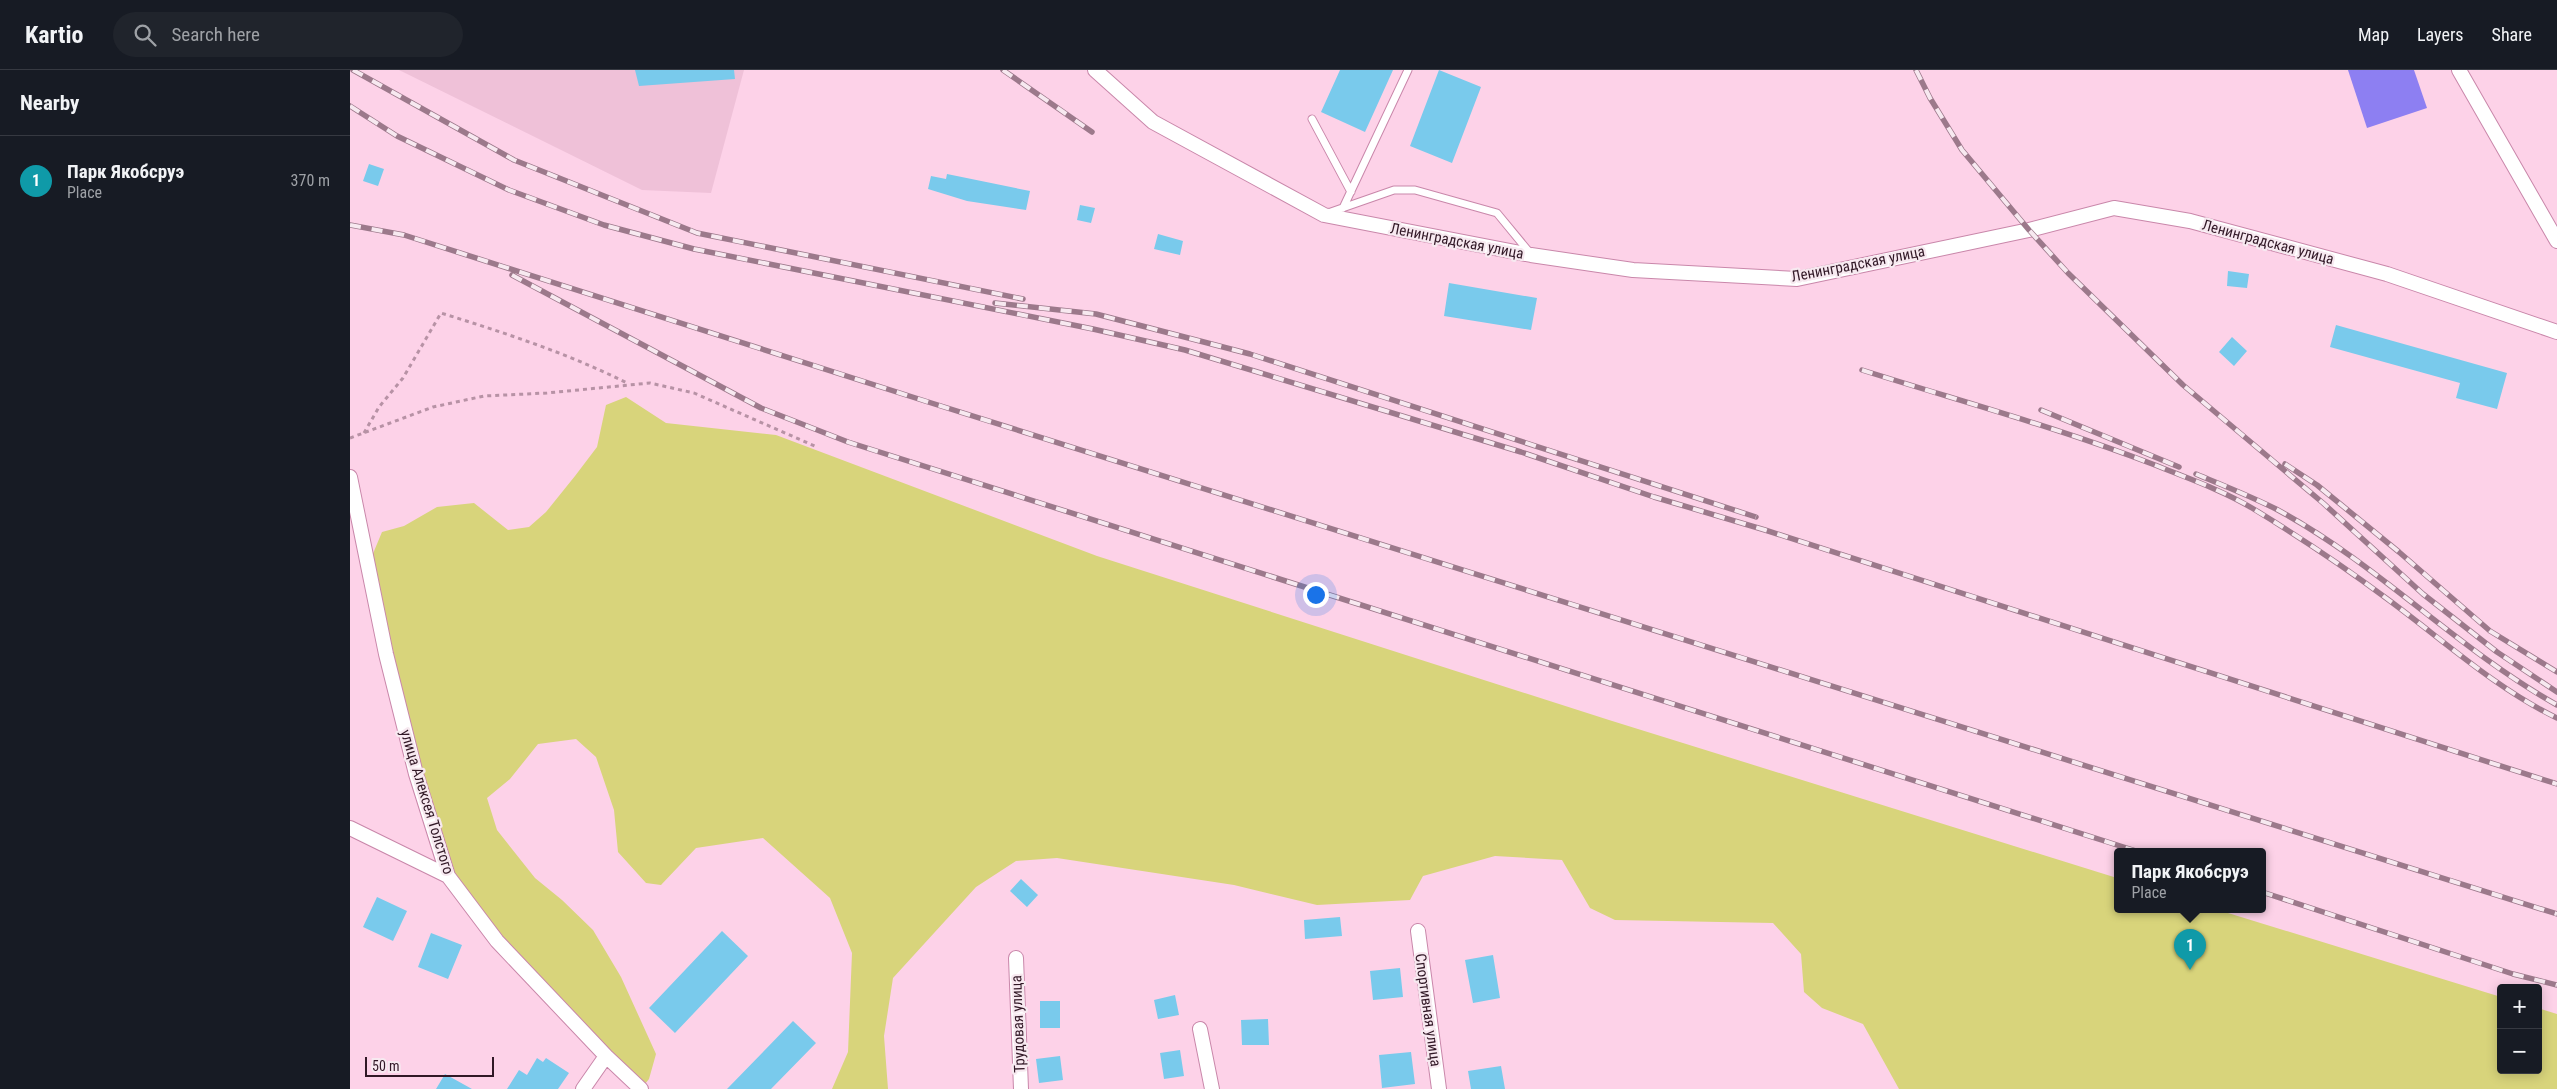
<!DOCTYPE html>
<meta charset="utf-8">
<style>
body{margin:0;font-family:"Roboto Condensed",sans-serif;background:#20242c;color:#f1f3f6}
.controls{position:absolute;right:15px;bottom:15px;display:grid;overflow:hidden;border-radius:5px;box-shadow:0 2px 12px #0003}
.controls button{width:45px;height:45px;display:grid;place-items:center;padding:0;border:0;border-bottom:1px solid #363941;background:#171b24;color:#f1f3f6;font:25px sans-serif}
.scale{position:absolute;left:15px;bottom:12px;width:129px;box-sizing:border-box;padding-left:5px;border:2px solid #311826;border-top:0;font-size:14px;line-height:18px;white-space:nowrap;color:#311826;-webkit-text-stroke:4px #f7e9f0;paint-order:stroke}
.you{position:absolute;left:965px;top:524px;width:18px;height:18px;margin:-12px;border:4px solid #fff;border-radius:50%;background:#1a73e8;box-shadow:0 0 0 8px #1a73e833}
.badge{display:grid;place-items:center;width:32px;height:32px;border-radius:50%;background:#8c9099;color:#fff;font-size:16px;font-weight:700}
.pin{position:absolute;translate:-50% -41px;filter:drop-shadow(0 1px 2px #0008)}
.pin::after{content:'';position:absolute;top:26px;width:18px;height:15px;background:inherit;clip-path:polygon(0 0,100% 0,50% 100%)}
.popup{position:absolute;left:1764px;top:778px;width:152px;height:65px;box-sizing:border-box;display:grid;place-content:center;border-radius:5px;background:#171b24;filter:drop-shadow(0 1px 4px #0005);font-size:16px;white-space:nowrap;color:#9ea1a6}
.popup b{font-size:19px;color:#f1f3f6}
.popup::after{content:'';position:absolute;left:50%;top:100%;margin-left:-10px;border:10px solid transparent;border-top-color:#171b24}
.list{margin:0;padding:0;list-style:none}
h2{display:flex;justify-content:space-between;align-items:center;height:65px;margin:0;padding:0 20px;font-size:21px}
h2 small{font-size:16px;font-weight:400;color:#9ea1a6}
.list li{display:grid;grid-template-columns:32px 1fr auto;gap:15px;align-items:center;box-sizing:border-box;height:90px;padding:0 20px;border-top:1px solid #363941}
.list b{display:block;font-size:19px;white-space:nowrap}
.list p{margin:0;font-size:16px;white-space:nowrap;color:#9ea1a6}
.list em{font-size:16px;font-style:normal;color:#9ea1a6}
.icon{flex:none;width:28px;height:28px;fill:none;stroke:currentColor;stroke-width:2;stroke-linecap:round;stroke-linejoin:round}
.map{position:relative;flex:none;width:2207px;height:1019px;overflow:hidden}
header{display:flex;align-items:center;gap:30px;box-sizing:border-box;height:70px;padding:0 25px;background:#171b24;border-bottom:1px solid #363941}
header strong{font-size:24px}
nav{display:flex;gap:28px;margin-inline-start:auto;font-size:18px}
.search{width:350px;height:45px;background:#20242c;display:flex;align-items:center;gap:12px;box-sizing:border-box;padding:0 18px;border-radius:28px;color:#9ea1a6;font-size:19px}
main{display:flex}
aside{flex:1;background:#171b24}
.map>svg:first-child{display:block}
.built{fill:#efc1d8}
.green{fill:#d8d47b}
.water{fill:#8d7ff2}
.building{fill:#79caec}
.lines{fill:none;stroke-linecap:round;stroke-linejoin:round}
.lane-casing{stroke:#c987aa;stroke-width:9}
.street-casing{stroke:#c987aa;stroke-width:16}
.path{stroke:#b792a5;stroke-width:3;stroke-dasharray:4 4;stroke-linecap:butt}
.lane{stroke:#fff;stroke-width:7}
.street{stroke:#fff;stroke-width:14}
.rail-casing{stroke:#9c798b;stroke-width:5.5}
.rail{stroke:#f7e9f0;stroke-width:4;stroke-dasharray:11;stroke-linecap:butt}
.labels{text-anchor:middle;stroke-width:4.5;stroke-linejoin:round;paint-order:stroke}
.street-label{font-size:15px;fill:#311826;stroke:#f7e9f0}
</style>
<header>
<strong>Kartio</strong>
<div class="search"><svg class="icon" aria-label="search" viewBox="0 0 24 24"><circle cx="10" cy="10" r="6"/><path d="M15 15l6 6"/></svg>Search here</div>
<nav><a>Map</a><a>Layers</a><a>Share</a></nav>
</header>
<main>
<aside>
<h2>Nearby<small></small></h2>
<ul class="list">
<li><span class="badge" style="background:#0f9aa8">1</span><div><b>Парк Якобсруэ</b><p>Place</p></div><em>370 m</em></li>
</ul>
</aside>
<div class="map">
<svg width="2207" height="1019" viewBox="0 0 2207 1019">
<rect width="100%" height="100%" fill="#fdd2e8"/>
<path class="built" d="M49,0H394L361,123L292,120Z"/>
<path class="green" d="M276,327L316,353L426,365L747,486L1259,650L1767,808L1768,839H1865L2151,927V1000H2188V938L2207,944V1019H1549L1513,954L1472,938L1454,922L1451,884L1423,853L1265,850L1240,838L1212,790L1145,786L1073,806L1060,830L967,835L884,815L707,788L666,791L626,817L543,908L534,966L538,1019H482L498,982L502,883L480,828L413,768L346,778L311,815L296,813L268,782L264,740L246,687L226,669L188,674L160,709L137,728L147,760L185,808L212,830L243,860L271,907L306,984L299,1009L291,1019L256,986L98,806L66,704L22,486L32,462L54,456L87,437L124,433L158,460L179,457L196,442L225,406L247,377L256,335Z"/>
<path class="water" d="M1998,0H2064L2077,38L2017,58Z"/>
<path class="building" d="M285,0H384L385,9L289,16Z
M990,0H1043L1015,62L971,42Z
M1089,0L1131,17L1102,93L1060,76Z
M19,94L34,99L28,116L13,111Z
M597,104L680,121L676,140L617,131L578,119L581,106L596,109Z
M730,135L745,138L741,153L727,150Z
M808,164L833,171L830,185L804,179Z
M1878,201L1899,204L1897,218L1877,216Z
M1099,213L1187,228L1181,260L1094,246Z
M1986,255L2157,303L2147,339L2106,328L2110,313L1980,277Z
M1882,267L1897,281L1884,296L1869,282Z
M671,809L688,825L677,837L660,821Z
M27,827L57,841L43,871L13,857Z
M990,847L992,866L955,869L954,850Z
M372,861L398,886L325,963L299,938Z
M81,863L112,875L98,909L68,897Z
M1143,885L1150,928L1123,933L1115,890Z
M1050,898L1053,927L1023,930L1020,901Z
M825,925L829,945L808,949L804,930Z
M690,931H710V958H690Z
M918,949L919,975H892L891,950Z
M443,951L466,973L421,1019H377Z
M830,980L834,1006L814,1009L810,983Z
M1061,982L1065,1014L1032,1018L1029,985Z
M710,986L713,1010L689,1013L686,989Z
M187,988L193,992L196,988L219,1003L208,1019H157L169,1000L177,1005Z
M1151,996L1155,1019H1121L1118,1001Z
M95,1004L122,1019H86Z"/>
<g class="lines">
<g class="lane-casing">
<path id="lane" d="M962,49L1001,122
M993,138L1058,0
M978,143L1044,120H1065L1147,143L1180,183"/>
</g>
<g class="street-casing">
<path id="street" d="M745,0L803,52L974,145L1181,185L1283,200L1447,209L1679,160L1764,138L1840,151L2037,204L2207,262
M2109,0L2207,171
M0,407L36,584L66,704L98,806L147,871L256,986L291,1019
M0,758L98,806
M1068,861L1089,1019
M666,888L671,1019
M850,959L862,1019
M233,1019L256,986"/>
</g>
<path class="path" d="M14,363L29,337L53,308L91,243C155,263 217,283 277,313
M0,368L83,337L134,326L197,323L300,313L344,323L467,377"/>
<use href="#lane" class="lane"/>
<use href="#street" class="street"/>
<g class="rail-casing">
<path id="rail" d="M3,0L164,90L347,163L673,229
M653,0L742,62
M1566,0L1580,28L1612,80L1679,160L1718,203L1833,315L1973,433L2073,524L2147,582L2207,622
M0,36L47,66L159,120L254,155L344,179L743,259L835,280L1171,382L1304,427L1415,460L2207,714
M0,155L54,165L575,331L2207,844
M162,205L411,338L498,372L1786,781
M645,233L746,244L900,284L1406,447
M1512,300C1610,331 1709,358 1805,395C1837,408 1872,420 1902,438C1948,466 1993,496 2036,528C2092,569 2145,618 2207,648
M1691,340L1829,397
M1935,394L1967,415L2049,482L2140,561L2207,602
M1846,404C1872,415 1900,426 1926,439C2027,493 2107,579 2207,635
M1912,822L2163,904L2207,915"/>
</g>
<use href="#rail" class="rail"/>
</g>
<g class="labels">
<g class="street-label">
<text transform="translate(1107 171) rotate(11)" y="5">Ленинградская улица</text>
<text transform="translate(1918 172) rotate(15)" y="5">Ленинградская улица</text>
<text transform="translate(1508 194) rotate(-11)" y="5">Ленинградская улица</text>
<text transform="translate(77 732) rotate(73)" y="5">улица Алексея Толстого</text>
<text transform="translate(1078 940) rotate(82)" y="5">Спортивная улица</text>
<text transform="translate(668 954) rotate(-92)" y="5">Трудовая улица</text>
</g>
</g>
</svg>
<div class="controls">
<button>+</button>
<button>−</button>
</div>
<div class="scale">50 m</div>
<div class="you"></div>
<div class="pin badge" style="left:1840px;top:900px;background:#0f9aa8">1</div>
<div class="popup"><b>Парк Якобсруэ</b>Place</div>
</div>
</main>
